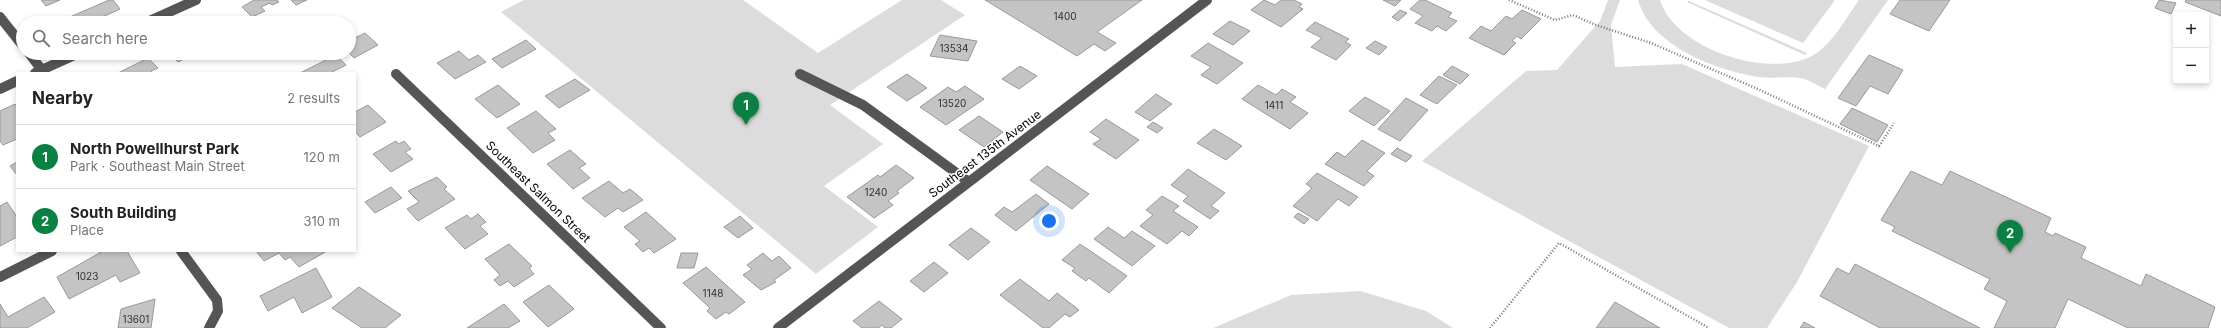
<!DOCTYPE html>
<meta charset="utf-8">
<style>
body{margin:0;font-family:Inter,sans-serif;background:#f2f2f2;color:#222}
.controls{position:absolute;right:12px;top:12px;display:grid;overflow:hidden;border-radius:0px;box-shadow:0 2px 6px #0003}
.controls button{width:36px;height:36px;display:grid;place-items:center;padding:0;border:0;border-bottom:1px solid #e0e0e0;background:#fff;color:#222;font:20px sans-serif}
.you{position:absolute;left:1049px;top:221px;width:14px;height:14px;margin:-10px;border:3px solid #fff;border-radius:50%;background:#1a73e8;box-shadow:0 0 0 6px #1a73e833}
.badge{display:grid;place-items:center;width:26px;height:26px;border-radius:50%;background:#0b8043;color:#fff;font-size:13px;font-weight:700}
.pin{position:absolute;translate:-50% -33px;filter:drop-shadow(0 1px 2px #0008)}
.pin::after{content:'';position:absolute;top:21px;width:14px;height:12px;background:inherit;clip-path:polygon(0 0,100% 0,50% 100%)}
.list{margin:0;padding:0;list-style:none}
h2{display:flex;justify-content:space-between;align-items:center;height:52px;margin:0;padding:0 16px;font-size:17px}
h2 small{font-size:13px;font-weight:400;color:#767676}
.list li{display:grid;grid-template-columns:26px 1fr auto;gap:12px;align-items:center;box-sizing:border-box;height:64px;padding:0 16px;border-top:1px solid #e0e0e0}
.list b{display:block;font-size:15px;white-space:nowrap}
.list p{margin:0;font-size:13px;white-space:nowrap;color:#767676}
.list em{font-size:13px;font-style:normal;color:#767676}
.icon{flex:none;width:22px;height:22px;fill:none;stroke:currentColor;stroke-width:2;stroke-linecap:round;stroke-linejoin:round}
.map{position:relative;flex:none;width:2221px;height:328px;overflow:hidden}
.search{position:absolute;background:#fff;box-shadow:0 2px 6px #0003;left:16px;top:16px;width:340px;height:44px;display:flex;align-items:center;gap:10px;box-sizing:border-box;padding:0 14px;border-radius:22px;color:#767676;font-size:15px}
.panel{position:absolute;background:#fff;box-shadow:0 2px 6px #0003;left:16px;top:72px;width:340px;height:180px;border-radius:0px}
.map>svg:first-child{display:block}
.green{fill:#dcdcdc}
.building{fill:#c4c4c4;stroke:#999}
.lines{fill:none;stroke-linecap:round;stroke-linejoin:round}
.path{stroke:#777;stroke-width:2.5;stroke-dasharray:1 2;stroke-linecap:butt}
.minor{stroke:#555;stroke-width:10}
.labels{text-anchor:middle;stroke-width:3;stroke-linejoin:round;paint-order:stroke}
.number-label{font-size:10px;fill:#313131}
.street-label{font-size:12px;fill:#000;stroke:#fff}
</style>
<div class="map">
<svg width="2221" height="328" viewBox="0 0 2221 328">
<rect width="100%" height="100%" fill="#fff"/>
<path class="green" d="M524,0H743L818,53L902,0H941L965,15L830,105L883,144L824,186L878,227L816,274L501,12Z
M1608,0H1620L1611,25L1615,67L1682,64L1869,146L1797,282L1767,328H1729L1422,161L1526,71L1557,70L1600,21Z
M1638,0H1660C1675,49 1768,79 1812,56C1832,45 1846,18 1859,0H1888L1825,89C1818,86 1808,79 1801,78C1790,76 1772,79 1758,77C1716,70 1651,46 1638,0Z
M1705,0H1835L1803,43Z
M1689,1L1807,53L1805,55L1687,2Z
M1360,291L1426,311L1453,328H1213L1291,295Z"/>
<path class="building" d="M41,0H60L46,6Z
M109,0H113L120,9L89,23H66L63,20Z
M254,0H277L279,2L272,5L270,3L261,7L265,11L252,17L242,7Z
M291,0H307L296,5Z
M985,0H1142L1097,32L1116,43L1105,51L1094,44L1077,56Z
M1264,0L1275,5L1281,0H1294L1302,4L1299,7L1303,9L1281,27L1251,10Z
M1383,0H1401L1395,6Z
M1420,0H1425L1452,13L1448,17L1457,21L1446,31L1437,26L1432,31L1415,23L1423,16L1410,9Z
M1900,0H1950L1929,31L1890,14Z
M2159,0L2176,3L2171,14L2155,8Z
M2186,0H2221V16L2185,2Z
M1400,10L1407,13L1398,21L1392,17Z
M1522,10L1541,19L1521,39L1517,36L1512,41L1516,43L1504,55L1469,38L1481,26L1491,31L1506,16L1512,19Z
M1230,21L1250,31L1233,45L1213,34Z
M1315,22L1349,39L1345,42L1351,45L1336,60L1311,47L1322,38L1306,30Z
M365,33L378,45L354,58L349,53V41Z
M940,35L977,41L968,61L930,56Z
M526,40L536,49L502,68L492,59Z
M1375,41L1387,47L1379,55L1366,48Z
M1208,43L1243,63L1217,84L1201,75L1211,67L1191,56Z
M459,51L469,60L478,55L486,62L455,79L437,63Z
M169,53H197L178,62Z
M336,55L346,65L330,73H300Z
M1869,55L1903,70L1888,94L1870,86L1856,106L1838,98Z
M148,58L158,68L151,71L152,73H118Z
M1020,66L1037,76L1019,89L1002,79Z
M1452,66L1469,75L1460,84L1443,75Z
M907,74L927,88L907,101L887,87Z
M1439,76L1457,85L1437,104L1420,95Z
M575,79L590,90L559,108L545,96Z
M498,85L520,104L497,118L475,99Z
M1258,85L1276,95L1282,89L1296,97L1290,102L1308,113L1290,129L1242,99Z
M965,86L984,99L946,125L920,107L948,87L956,92Z
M1156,94L1172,104L1150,121L1135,112Z
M1365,97L1390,111L1374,126L1349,111Z
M1406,98L1428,110L1400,141L1378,129Z
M15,104L17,107V139L3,145L0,141V111Z
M368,105L386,122L360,137L355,132V112Z
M1852,108L1888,125L1877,142L1840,124Z
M536,111L556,129L548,133L555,140L533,153L507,128Z
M979,116L1003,132L984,147L959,130Z
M1106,119L1139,140L1116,159L1093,144L1101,139L1090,132Z
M1153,122L1163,128L1157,133L1147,127Z
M1214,129L1242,146L1226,160L1197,143Z
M1362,140L1385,153L1367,171L1374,176L1364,186L1325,164L1337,152L1345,157Z
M396,141L399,144L404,141L411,149L405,152L413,159L391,172L373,154Z
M1397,148L1412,156L1406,162L1391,154Z
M570,150L586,164L579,168L590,178L573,189L547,164Z
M17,162V175L10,166Z
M896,165L914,178L897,191L899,193L888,201L893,205L874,218L847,197L878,175L880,177Z
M1047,166L1089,194L1072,209L1030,180Z
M1188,169L1225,193L1211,206L1219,211L1210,219L1183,201L1188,196L1171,185Z
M1911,171L1942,185L1950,171L2051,218L2045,232L2053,236L2055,233L2086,247L2081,258L2141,286L2146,274L2215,307L2208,328H2128L2068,299L2055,328H1994L2007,301L1984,289L1990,279L1892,231L1895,227L1881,220Z
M1317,173L1358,197L1349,206L1338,199L1317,221L1293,206L1312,188L1306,184Z
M437,177L447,187L444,189L455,199L418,221L407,209L419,202L408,191Z
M609,181L623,193L630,189L643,200L623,212L618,208L605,217L582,198Z
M391,187L402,198L375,213L365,202Z
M1036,194L1049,204L1016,231L995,215L1004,207L1012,212Z
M1162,196L1179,206L1173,211L1198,227L1189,236L1182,231L1167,244L1140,226L1153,215L1146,210Z
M7,202L17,217V237L0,246V206Z
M646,212L676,239L654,253L649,248L643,252L635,244L640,241L624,227Z
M1298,213L1309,219L1304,224L1294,217Z
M478,214L486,222L480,226L488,234L465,249L445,228L467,215L471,219Z
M740,216L753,228L738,238L724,227Z
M1108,227L1124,238L1132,231L1155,246L1132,266L1094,239Z
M971,228L990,242L968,260L949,245Z
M509,244L532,266L529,268L534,274L514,287L508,281L500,286L494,280L500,275L485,259Z
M1080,244L1127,276L1109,293L1089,278L1086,281L1072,271L1075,268L1062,260Z
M103,251H127L140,273L120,282L116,275L69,299L57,277Z
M256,251H327L299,267L290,257L285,260L279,253L264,261Z
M681,253H698L694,268H677Z
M763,253L772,261L779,256L791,268L774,280L776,282L761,290L743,275L752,269L747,265Z
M934,262L948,273L924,292L910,281Z
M1855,264L1980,328H1880L1820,296L1837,268L1849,274Z
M706,267L745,302L729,314L726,312L716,319L707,311L710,308L683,283Z
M316,268L332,297L302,313L294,297L268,311L260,296Z
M1020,279L1049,301L1057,293L1079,310L1070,317L1065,314L1049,328H1043L1000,295Z
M549,285L574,309L548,327L523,302Z
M359,287L401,315L385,328H362L332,308Z
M44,297L55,312L27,328H0V304L8,317Z
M155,299L151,328H118L121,309Z
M879,301L902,319L891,328H885L882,325L878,328H862L853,321Z
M1615,302L1660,328H1596Z
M504,304L520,321L508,328H467Z
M1804,322L1815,328H1800Z"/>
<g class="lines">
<path class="path" d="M1509,0L1555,20L1573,15L1596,25L1651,43L1760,90L1879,146L1894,123
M1490,328L1559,243L1709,328"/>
<path class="minor" d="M0,17L23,46
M145,23L196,0
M29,53L44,73
M35,73L79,53
M396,74L661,328
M800,74L863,105L969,182
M0,89L17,81
M181,251L217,300L218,311L209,328
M0,277L52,251
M778,328L1207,0"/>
</g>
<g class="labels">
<g class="number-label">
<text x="1065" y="20">1400</text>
<text x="954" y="52">13534</text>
<text x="952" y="107">13520</text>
<text x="1274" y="109">1411</text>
<text x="876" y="196">1240</text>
<text x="87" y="280">1023</text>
<text x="713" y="297">1148</text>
<text x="136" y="323">13601</text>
</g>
<g class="street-label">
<text transform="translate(985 154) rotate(-37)" y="4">Southeast 135th Avenue</text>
<text transform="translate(538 192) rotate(44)" y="4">Southeast Salmon Street</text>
</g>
</g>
</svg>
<div class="controls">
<button>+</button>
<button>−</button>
</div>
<div class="you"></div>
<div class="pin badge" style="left:746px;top:125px">1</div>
<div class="pin badge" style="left:2010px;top:253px">2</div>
<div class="search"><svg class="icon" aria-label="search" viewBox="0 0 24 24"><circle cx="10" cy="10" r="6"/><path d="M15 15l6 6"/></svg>Search here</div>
<section class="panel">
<h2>Nearby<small>2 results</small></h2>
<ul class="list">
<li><span class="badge">1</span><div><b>North Powellhurst Park</b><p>Park · Southeast Main Street</p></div><em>120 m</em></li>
<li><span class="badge">2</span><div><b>South Building</b><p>Place</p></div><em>310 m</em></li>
</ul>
</section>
</div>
